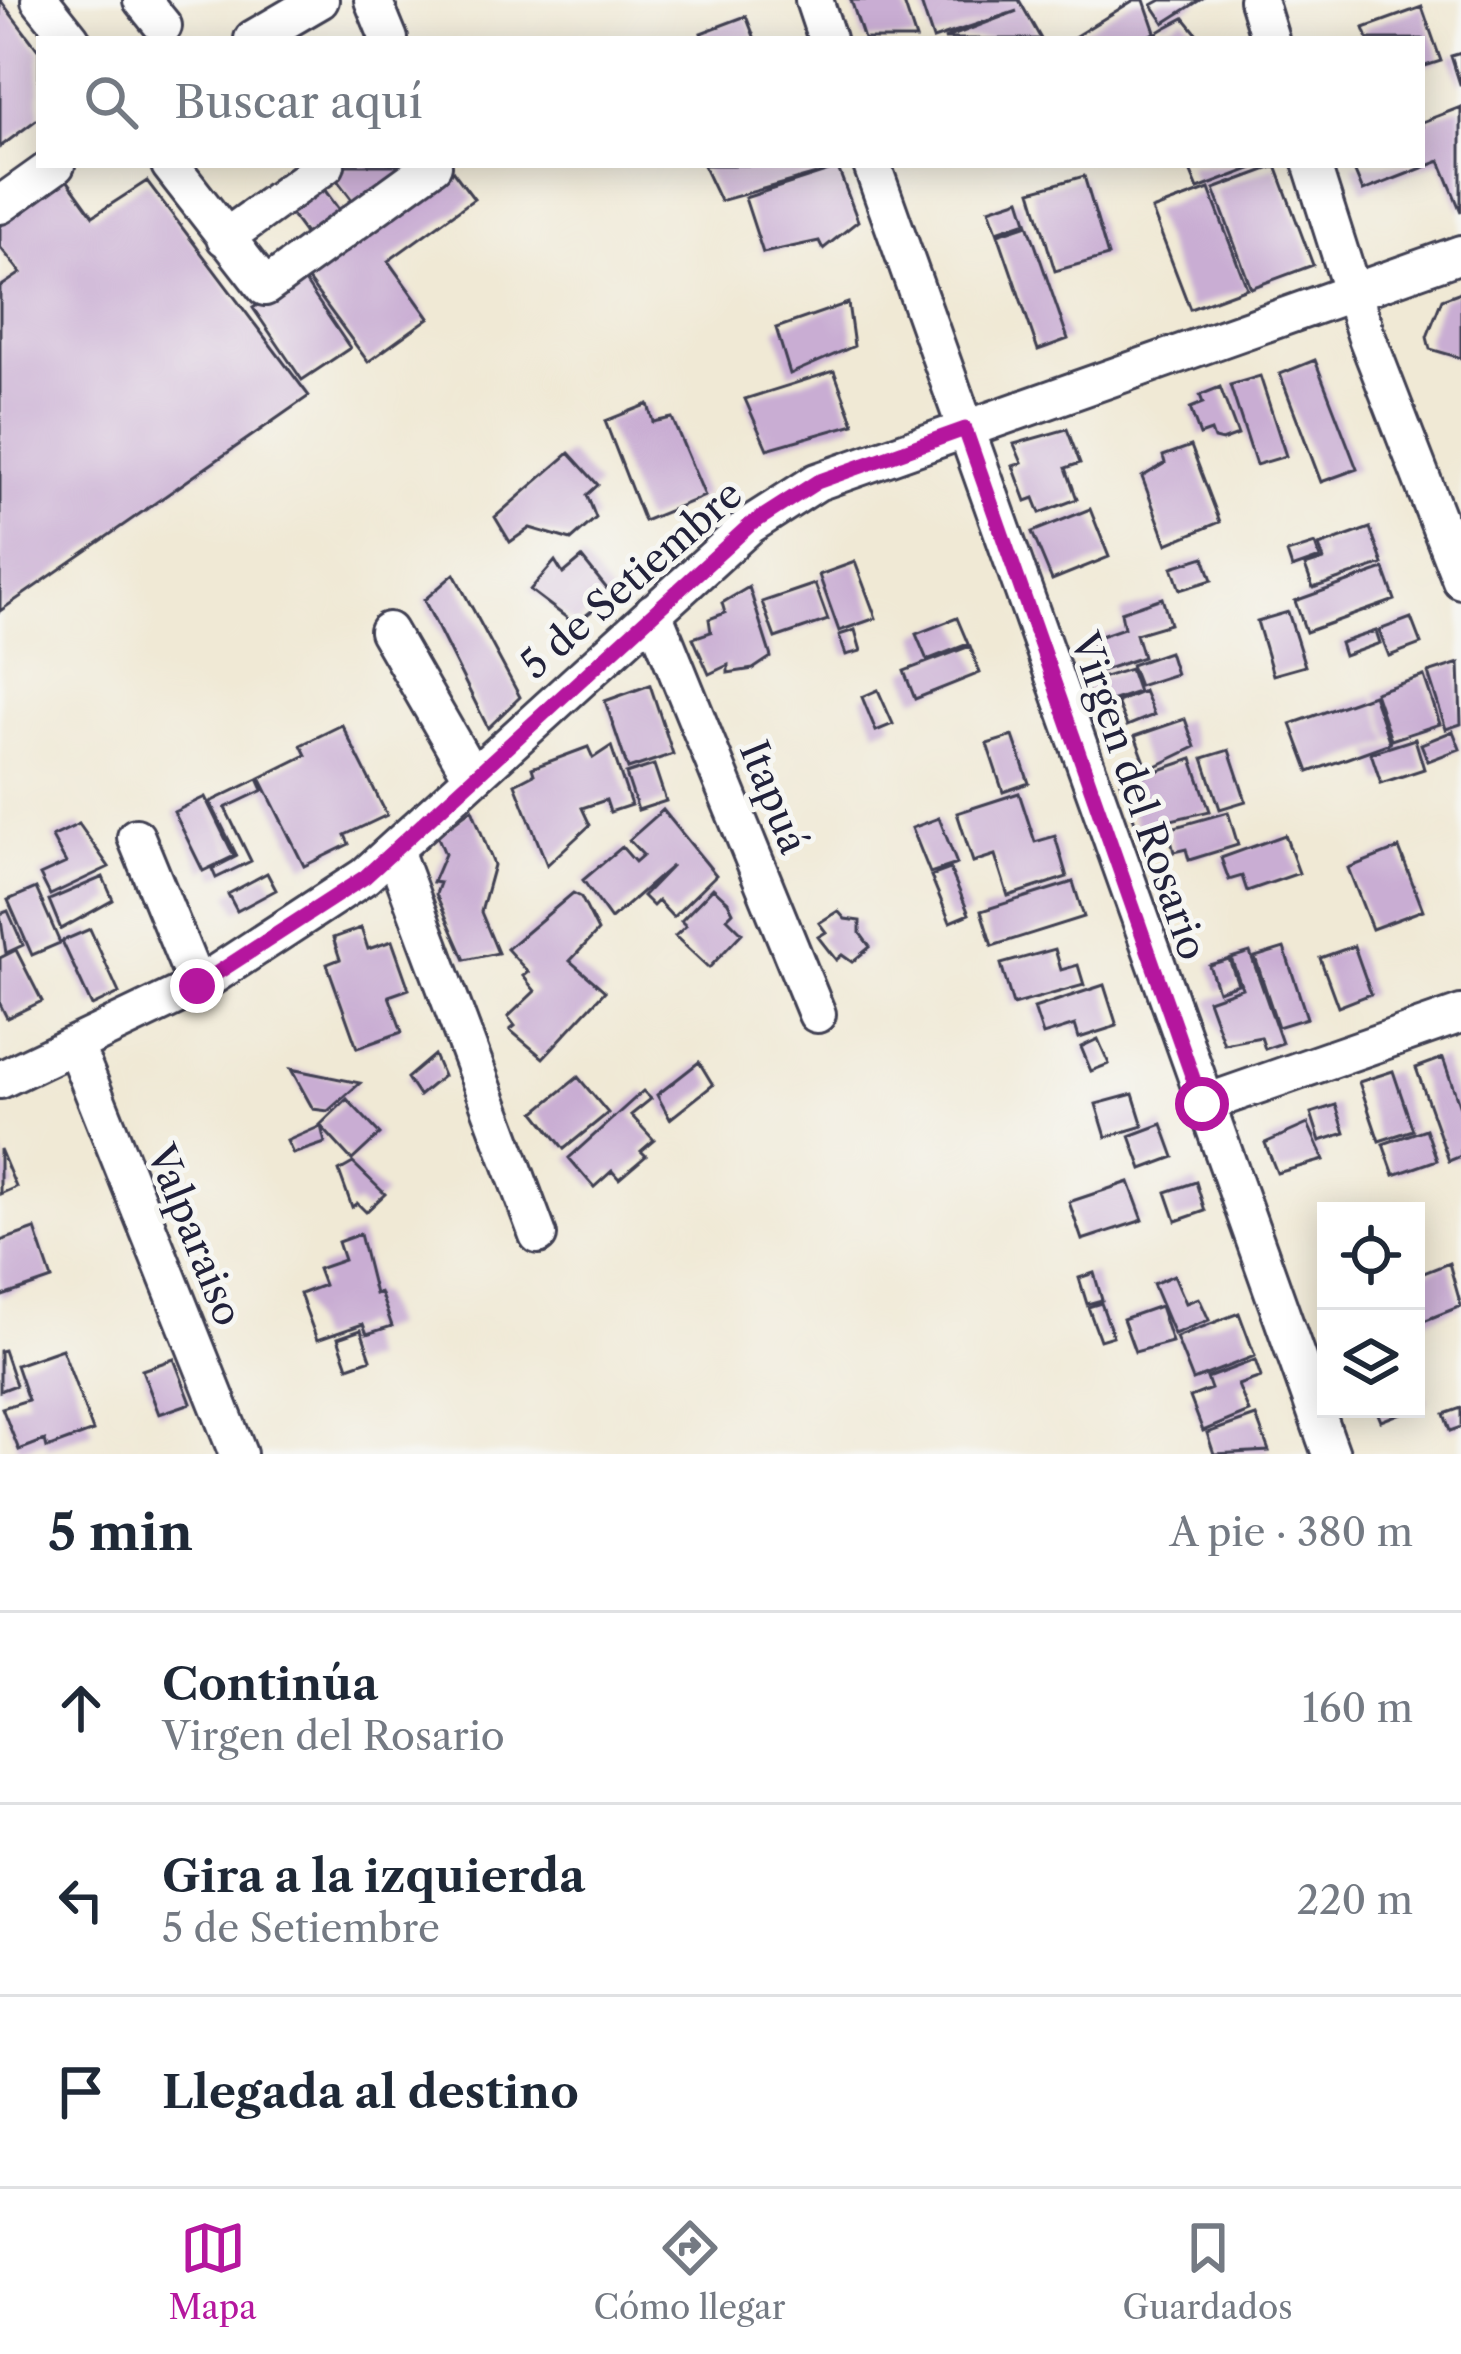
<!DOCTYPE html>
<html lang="es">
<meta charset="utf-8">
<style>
body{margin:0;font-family:"Libre Caslon Text",serif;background:#f2f2f3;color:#1f2937}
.controls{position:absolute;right:36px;bottom:36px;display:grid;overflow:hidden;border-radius:0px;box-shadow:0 6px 30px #0003}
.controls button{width:108px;height:108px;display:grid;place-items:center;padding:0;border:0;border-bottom:3px solid #e0e1e3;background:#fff;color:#1f2937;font:60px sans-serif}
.stop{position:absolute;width:36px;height:36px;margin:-27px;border:9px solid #b5179e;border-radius:50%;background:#fff}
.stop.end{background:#b5179e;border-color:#fff;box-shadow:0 3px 12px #0008}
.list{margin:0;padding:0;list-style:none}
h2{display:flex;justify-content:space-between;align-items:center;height:156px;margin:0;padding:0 48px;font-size:51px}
h2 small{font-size:39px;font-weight:400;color:#747a83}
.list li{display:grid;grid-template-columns:78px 1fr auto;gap:36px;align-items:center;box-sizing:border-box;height:192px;padding:0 48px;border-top:3px solid #e0e1e3}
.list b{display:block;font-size:45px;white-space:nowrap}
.list p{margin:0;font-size:39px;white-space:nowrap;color:#747a83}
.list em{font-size:39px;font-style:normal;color:#747a83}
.icon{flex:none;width:66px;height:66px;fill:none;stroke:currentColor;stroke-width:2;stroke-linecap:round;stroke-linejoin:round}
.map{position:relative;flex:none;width:1461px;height:1454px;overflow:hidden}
.search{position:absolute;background:#fff;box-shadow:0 6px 30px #0003;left:36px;right:36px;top:36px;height:132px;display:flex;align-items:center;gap:30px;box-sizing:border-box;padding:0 42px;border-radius:0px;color:#747a83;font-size:45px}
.sheet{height:732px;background:#fff}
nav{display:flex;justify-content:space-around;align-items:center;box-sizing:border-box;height:168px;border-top:3px solid #e0e1e3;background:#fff;font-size:33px;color:#747a83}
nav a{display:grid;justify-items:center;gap:6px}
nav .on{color:#b5179e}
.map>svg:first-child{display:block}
.building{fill:#c9add3}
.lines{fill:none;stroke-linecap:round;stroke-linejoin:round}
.minor-casing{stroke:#414052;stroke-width:42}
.minor{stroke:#fff;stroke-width:36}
.route{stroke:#b5179e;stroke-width:15}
.labels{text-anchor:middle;stroke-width:10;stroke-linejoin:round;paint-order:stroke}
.street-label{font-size:39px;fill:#22223b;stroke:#f6f6f2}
</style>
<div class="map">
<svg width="1461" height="1454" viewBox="0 0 1461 1454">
<rect width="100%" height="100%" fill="#f6f6f2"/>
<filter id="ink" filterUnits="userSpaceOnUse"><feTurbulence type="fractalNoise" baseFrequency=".00833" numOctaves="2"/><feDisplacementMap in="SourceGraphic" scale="24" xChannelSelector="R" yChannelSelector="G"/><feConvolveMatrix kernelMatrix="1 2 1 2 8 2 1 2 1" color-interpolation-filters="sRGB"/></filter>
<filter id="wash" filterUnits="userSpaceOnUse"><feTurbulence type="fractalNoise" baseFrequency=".004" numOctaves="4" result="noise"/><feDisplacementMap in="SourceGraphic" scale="48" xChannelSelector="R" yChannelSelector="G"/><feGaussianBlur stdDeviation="2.7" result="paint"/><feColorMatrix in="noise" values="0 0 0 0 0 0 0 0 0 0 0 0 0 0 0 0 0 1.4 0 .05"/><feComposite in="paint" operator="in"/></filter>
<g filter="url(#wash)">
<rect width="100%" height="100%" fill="#f0e9d5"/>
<g id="blocks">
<path class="building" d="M0,0L39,51V118L0,147Z
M851,0H903L916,39H864Z
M920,0H1019L1041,39H944L1017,11L933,39Z
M1134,0H1144L1155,32L1143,39H1071Z
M1161,0H1200L1164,23L1152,5Z
M1422,7L1441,61L1422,67V39H1368L1364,28Z
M746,16L755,39H703L701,33Z
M1184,18L1201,39H1147L1165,28Z
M1461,53V84H1460L1451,56Z
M1461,107V212L1440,161L1363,191L1352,165H1422V122Z
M347,165H418L359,209L333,175Z
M703,165H816L820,173L720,201Z
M1188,165H1261L1198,189Z
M57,166L93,216L147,181L309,396L0,611V287L21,273L0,247V216Z
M1276,166L1313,265L1251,288L1214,189Z
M838,168L858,221L823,249L819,241L763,253L745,198Z
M452,170L474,199L388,261L429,318L368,362L305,276Z
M1084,176L1108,256L1055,271L1031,191Z
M321,185L345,218L311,242L287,209Z
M1209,189L1247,288L1190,309L1152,210Z
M1020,199L1027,221L997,231L989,209Z
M1028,224L1068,339L1038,350L998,234Z
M301,276L350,348L302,380L253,308Z
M1461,292V358L1430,349L1427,337L1442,299Z
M848,303L854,346L790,374L776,328Z
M1315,360L1357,469L1321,482L1280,374Z
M834,371L854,424L767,449L745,399Z
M1260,376L1286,456L1256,465L1230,385Z
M1220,387L1238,435L1222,441L1214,439L1211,431L1200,435L1190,408L1203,403L1200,395Z
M648,404L653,422L672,418L705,496L644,521L605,421Z
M1067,429L1080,463L1066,468L1077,499L1040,513L1034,498L1026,501L1013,466L1022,463L1014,444Z
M1191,446L1220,522L1167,544L1142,477L1165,463L1163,456Z
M569,453L598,485L587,495L596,518L571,540L530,528L510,542L495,517Z
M1090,509L1109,557L1052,580L1032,532Z
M1370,528L1383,564L1313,588L1305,566L1324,560L1319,546Z
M1315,544L1320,558L1292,568L1287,553Z
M1204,557L1212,580L1180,590L1172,567Z
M582,558L612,595L575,624L530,590L555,561L563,574Z
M855,562L876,618L839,631L819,575Z
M1384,569L1395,600L1306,632L1295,601Z
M454,574L520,697L488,728L424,600Z
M815,584L828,620L775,638L762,602Z
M749,587L771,657L753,669L728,673V665L709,674L693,638L711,632L709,619L725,613L722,603Z
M1162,598L1170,624L1136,634L1143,657L1100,671L1089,640L1124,628L1121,612Z
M1288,612L1305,666L1273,675L1257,621Z
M957,618L968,644L927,660L916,634Z
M1411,618L1421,644L1389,656L1379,630Z
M855,630L861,651L846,655L839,635Z
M1376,631L1380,643L1344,656L1340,643Z
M970,646L980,673L915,699L904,671Z
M1169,652L1176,674L1139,686L1131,665Z
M1459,663L1461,724L1446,729L1428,673Z
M1130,669L1138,692L1093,707L1085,683Z
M1424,676L1440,724L1391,740L1375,692Z
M650,685L673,754L628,769L605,701Z
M878,690L893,724L876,731L862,697Z
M1144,691L1154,715L1127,726L1117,702Z
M1373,695L1390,743L1309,772L1291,724Z
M1185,719L1195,747L1148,770L1135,736Z
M342,725L387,815L345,835L349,844L304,866L260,778L306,755L301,745Z
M1453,731L1460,749L1428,761L1421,744Z
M1013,736L1029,783L1003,792L987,744Z
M1415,739L1424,769L1381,783L1371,753Z
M611,746L631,805L610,812L606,800L582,808L590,825L547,865L515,784L534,774L532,768L588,747L593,758Z
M1229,750L1246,801L1220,809L1203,758Z
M1192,759L1210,811L1137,828L1121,783Z
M654,765L666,801L638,810L626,774Z
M258,779L263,790L225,808L251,861L216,878L212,869L237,856L210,802Z
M1019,793L1035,842L1055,836L1067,877L1008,896L995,855L973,862L957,813Z
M205,797L234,856L203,871L174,812Z
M472,809L494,865L481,912L498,953L465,960L436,894L440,883L433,882L445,854L437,835Z
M663,810L716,875L673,917L658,901L653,906L643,896L672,866L611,919L583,880L622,847L635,862L643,855L629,840Z
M1228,812L1238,845L1189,860L1186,849L1174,852L1168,829Z
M939,818L957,864L930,873L912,828Z
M79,824L109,867L50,895L40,875L66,863L52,837Z
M1285,835L1299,873L1247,891L1242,876L1229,880L1221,858Z
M1399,848L1423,910L1372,929L1348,868Z
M950,869L969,914L950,922L931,876Z
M267,873L276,890L237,911L228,894Z
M103,877L113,900L61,929L49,900Z
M1073,882L1084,917L992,946L981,911Z
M36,888L60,943L32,955L8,900Z
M713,888L728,902L733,912L727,918L742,933L709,968L675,936L686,926L681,921Z
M573,893L581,897L598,931L570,961L605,991L543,1058L510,1030L515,1026L508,1017L535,991L523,976L528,972L507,949Z
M8,911L23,945L6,953L0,914Z
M838,911L845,919L860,921V933L870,947L852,962L842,955L836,960L818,937L826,932L819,923Z
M361,928L368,949L392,941L409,989L389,996L402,1032L357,1048L327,964L340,959L333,938Z
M90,929L119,993L92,1006L62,941Z
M1354,946L1371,994L1338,1007L1320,958Z
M1284,948L1307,1018L1278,1027L1255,957Z
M1055,949L1061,970L1078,965L1084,985L1013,1005L1001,964Z
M16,950L42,1001L7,1018L0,1004V958Z
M1250,952L1282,1043L1265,1049L1261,1037L1224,1044L1208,1000L1242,988L1231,958Z
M1229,959L1238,984L1218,991L1209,965Z
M1104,985L1117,1026L1079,1038L1075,1025L1043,1035L1034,1008Z
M1098,1039L1109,1064L1091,1071L1081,1047Z
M434,1055L443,1076L419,1096L407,1078Z
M1443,1058L1461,1110V1156L1449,1161L1416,1068Z
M699,1062L713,1085L670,1119L657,1095Z
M291,1069L360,1083L328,1111L313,1109Z
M1393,1071L1413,1130L1379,1141L1359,1082Z
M578,1077L608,1113L564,1149L535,1112Z
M643,1091L651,1099L631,1115L654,1140L641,1151L646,1156L619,1179L612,1171L594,1187L569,1158Z
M1133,1094L1143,1126L1106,1137L1096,1104Z
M347,1099L380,1134L352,1160L320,1125Z
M1336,1105L1345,1133L1320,1141L1311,1113Z
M1162,1124L1174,1157L1142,1169L1130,1136Z
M1308,1124L1324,1160L1277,1173L1265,1143Z
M321,1126L325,1143L293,1154L287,1141Z
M1426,1129L1437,1160L1394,1175L1383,1144Z
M0,1149L16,1187L0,1194Z
M353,1163L385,1194L366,1212L357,1203L352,1207L339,1171Z
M1129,1182L1143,1220L1082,1240L1069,1202Z
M1196,1182L1205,1211L1176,1221L1166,1192Z
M35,1229L52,1279L0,1297V1241Z
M360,1234L375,1294L380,1292L392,1326L367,1334L363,1324L317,1340L300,1294L324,1285L318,1269L344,1260L338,1242Z
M1449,1263L1461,1306L1416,1324V1276Z
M1094,1273L1102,1300L1087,1304L1079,1278Z
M1174,1275L1186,1303L1199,1298L1209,1320L1174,1334L1153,1284Z
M1101,1303L1113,1336L1100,1340L1088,1307Z
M1160,1306L1172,1342L1135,1352L1123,1319Z
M1239,1313L1255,1356L1193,1380L1176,1337Z
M361,1330L371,1359L348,1367L338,1338Z
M62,1349L93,1431L47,1448L45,1440L19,1450L2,1408L28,1400L16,1365Z
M4,1350L16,1385L0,1391V1351Z
M174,1359L191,1403L159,1414L142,1370Z
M1255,1360L1261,1377L1238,1385L1249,1412L1203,1431L1190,1397L1211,1389L1207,1378Z
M1420,1383L1428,1403L1416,1408V1384Z
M1461,1408V1427L1450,1431L1444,1414Z
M1376,1409H1411L1381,1421Z
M1256,1416L1269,1451L1214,1454L1207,1433Z"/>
</g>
</g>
<g filter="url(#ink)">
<use href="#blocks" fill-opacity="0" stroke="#414052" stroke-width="3"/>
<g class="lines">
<g class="minor-casing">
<path id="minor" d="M40,0L71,39
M142,0L163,26
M373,0L389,39
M814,0L827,39
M1258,0L1270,39
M253,39L320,0
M170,165L265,287L433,165
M872,165L1331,1454
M1312,165L1366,335L1461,580
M0,205L56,165
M225,238L326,165
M653,612L817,1014
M388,631L472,777
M136,837L197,986
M394,850L538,1235
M75,1046L238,1454
M0,1080L197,986L365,876L750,525L817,482L1461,254
M1203,1104L1461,1014"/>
</g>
<use href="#minor" class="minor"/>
</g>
</g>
<g class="lines" filter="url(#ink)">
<path class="route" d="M197,986L365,877L750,525L817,482L965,429L1202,1104"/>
</g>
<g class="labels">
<g class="street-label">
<text transform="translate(631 579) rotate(-41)" y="14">5 de Setiembre</text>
<text transform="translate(1139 796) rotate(71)" y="14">Virgen del Rosario</text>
<text transform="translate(774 797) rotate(68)" y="14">Itapuá</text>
<text transform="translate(195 1235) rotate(68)" y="14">Valparaiso</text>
</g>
</g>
</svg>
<div class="controls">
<button><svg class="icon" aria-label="locate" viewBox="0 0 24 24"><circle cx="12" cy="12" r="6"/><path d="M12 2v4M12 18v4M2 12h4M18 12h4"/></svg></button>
<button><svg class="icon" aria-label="layers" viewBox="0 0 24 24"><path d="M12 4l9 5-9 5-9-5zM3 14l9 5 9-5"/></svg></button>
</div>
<div class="stop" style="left:1202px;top:1104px"></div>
<div class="stop end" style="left:197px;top:986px"></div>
<div class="search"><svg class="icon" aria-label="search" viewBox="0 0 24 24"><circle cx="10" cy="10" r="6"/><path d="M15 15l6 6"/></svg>Buscar aquí</div>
</div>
<section class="sheet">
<h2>5 min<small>A pie · 380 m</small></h2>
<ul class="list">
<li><svg class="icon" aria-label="ahead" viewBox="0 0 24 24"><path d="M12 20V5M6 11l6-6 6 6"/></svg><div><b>Continúa</b><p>Virgen del Rosario</p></div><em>160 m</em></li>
<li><svg class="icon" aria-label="left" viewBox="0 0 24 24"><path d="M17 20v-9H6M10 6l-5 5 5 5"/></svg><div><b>Gira a la izquierda</b><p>5 de Setiembre</p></div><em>220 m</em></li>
<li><svg class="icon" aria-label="arrive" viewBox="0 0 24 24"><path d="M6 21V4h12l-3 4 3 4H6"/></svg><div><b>Llegada al destino</b></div></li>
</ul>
</section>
<nav>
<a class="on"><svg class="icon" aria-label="map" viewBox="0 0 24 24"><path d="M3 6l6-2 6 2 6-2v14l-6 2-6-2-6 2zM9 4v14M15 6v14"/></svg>Mapa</a>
<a><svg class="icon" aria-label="directions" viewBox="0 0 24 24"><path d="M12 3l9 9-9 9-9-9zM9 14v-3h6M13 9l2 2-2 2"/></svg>Cómo llegar</a>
<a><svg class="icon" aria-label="saved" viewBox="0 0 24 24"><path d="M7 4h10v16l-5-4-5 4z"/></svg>Guardados</a>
</nav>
